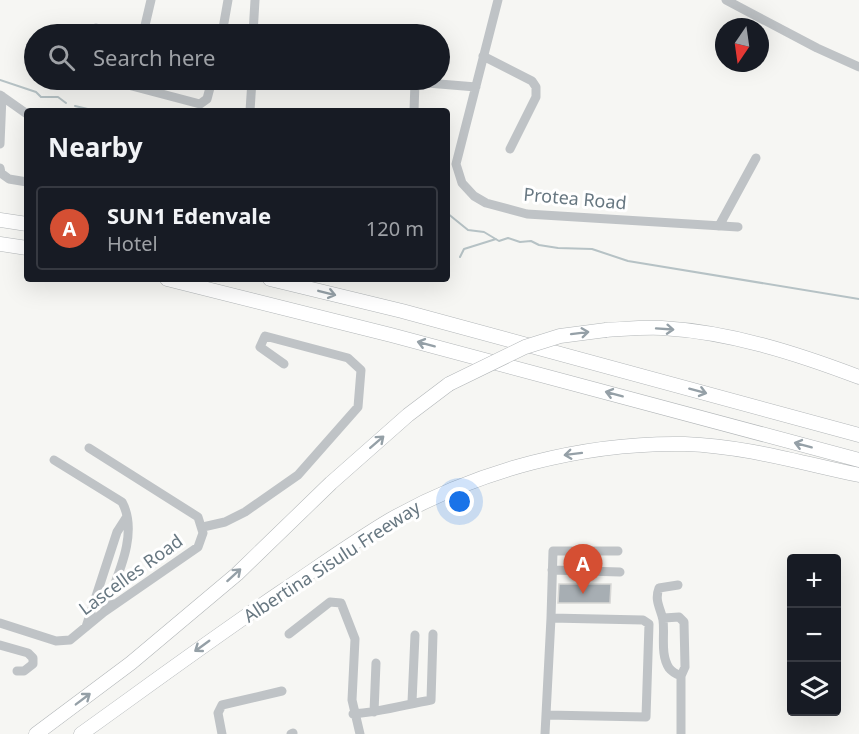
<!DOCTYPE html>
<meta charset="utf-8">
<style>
body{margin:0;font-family:"Noto Sans",sans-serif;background:#242831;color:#f1f3f6}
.controls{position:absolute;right:18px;bottom:18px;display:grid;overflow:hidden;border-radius:6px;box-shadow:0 6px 24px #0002}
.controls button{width:54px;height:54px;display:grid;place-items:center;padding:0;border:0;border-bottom:2px solid #363941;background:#171b24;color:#f1f3f6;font:30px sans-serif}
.compass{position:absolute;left:715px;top:18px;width:54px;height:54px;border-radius:50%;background:#171b24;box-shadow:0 6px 24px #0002;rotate:193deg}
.you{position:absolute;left:460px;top:502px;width:21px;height:21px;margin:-15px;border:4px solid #fff;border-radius:50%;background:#1a73e8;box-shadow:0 0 0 9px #1a73e833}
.badge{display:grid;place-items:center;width:39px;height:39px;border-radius:50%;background:#d54f33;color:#fff;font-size:20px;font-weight:700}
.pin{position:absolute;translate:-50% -50px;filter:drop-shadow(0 2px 3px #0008)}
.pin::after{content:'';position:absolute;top:32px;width:21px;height:18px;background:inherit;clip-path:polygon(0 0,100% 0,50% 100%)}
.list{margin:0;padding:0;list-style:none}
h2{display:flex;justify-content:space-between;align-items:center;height:78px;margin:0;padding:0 24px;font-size:26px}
h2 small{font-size:20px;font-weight:400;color:#9ea1a6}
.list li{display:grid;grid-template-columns:39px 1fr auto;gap:18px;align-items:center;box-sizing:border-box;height:84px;margin:0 12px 12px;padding:0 12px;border:2px solid #363941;border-radius:6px}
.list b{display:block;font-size:22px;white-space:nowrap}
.list p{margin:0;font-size:20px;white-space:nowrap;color:#9ea1a6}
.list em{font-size:20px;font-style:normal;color:#9ea1a6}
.icon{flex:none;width:33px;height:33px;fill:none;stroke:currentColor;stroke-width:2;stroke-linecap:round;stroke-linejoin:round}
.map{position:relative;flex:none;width:859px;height:734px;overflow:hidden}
.search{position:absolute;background:#171b24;box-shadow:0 6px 24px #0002;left:24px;top:24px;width:426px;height:66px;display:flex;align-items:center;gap:15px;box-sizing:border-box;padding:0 21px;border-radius:33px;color:#9ea1a6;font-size:22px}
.panel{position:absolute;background:#171b24;box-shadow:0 6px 24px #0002;left:24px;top:108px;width:426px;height:174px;border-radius:6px}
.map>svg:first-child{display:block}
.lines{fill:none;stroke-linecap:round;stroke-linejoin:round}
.stream{stroke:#b6c2c5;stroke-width:2}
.building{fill:#a7aeb3;stroke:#d7d7d5;stroke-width:1.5}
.highway-casing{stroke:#b2b6b8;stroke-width:15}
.minor{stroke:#bfc3c6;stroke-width:9}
.highway{stroke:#fff;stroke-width:14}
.highway-bridge-casing{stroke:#b2b6b8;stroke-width:15;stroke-linecap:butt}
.highway-bridge{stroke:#fff;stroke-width:14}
.oneway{stroke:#95a0a7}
.labels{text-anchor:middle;stroke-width:6;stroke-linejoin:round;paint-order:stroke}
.street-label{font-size:18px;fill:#677781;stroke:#fff}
</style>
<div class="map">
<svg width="859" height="734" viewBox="0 0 859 734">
<rect width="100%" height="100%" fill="#f6f6f3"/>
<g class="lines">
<path class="stream" d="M0,80L36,92L41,97H58L66,103
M75,106L96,111
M447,213L468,230L484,232L499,241L508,238L520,242L531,241L539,245L558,248L592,249L628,261L859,299
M460,257L464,249L496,239"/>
</g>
<path class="building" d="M559,584H611L610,603H558Z"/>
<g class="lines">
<g class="highway-casing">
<path id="highway" d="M0,220L27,224
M0,244L27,248
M167,279L391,335L859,460
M270,279L402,311L859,435
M606,330C625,329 644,327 662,328C730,332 796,353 859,377
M36,734L131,663L237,574L331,483L408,415L449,384
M81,734C148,686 213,638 281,592C317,568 353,542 390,520C478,470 584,442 685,444C744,446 802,463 859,475"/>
</g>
<path class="minor" d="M498,0L456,164L462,183L474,196L486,203L527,214L738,227
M726,0L817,48L859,67
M96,28L118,34
M143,34L151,0
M222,34L228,0
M253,34L255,0
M483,56L532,81L536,87V97L510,149
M128,85L200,104L207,99L212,80
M0,95L27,114
M250,111L252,80
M414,111L415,82L476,87
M0,144L2,96
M0,168L1,173L9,179L27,182
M719,226L756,158
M54,460L122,502C140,535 115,580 104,612
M203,527L225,522L245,512L298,475L358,407L361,370L348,358L265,336L260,347L284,364
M552,570L620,572
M678,585L659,588C654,601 661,609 663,620C665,635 660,654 669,668C672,672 676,674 681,676V734
M551,618L553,551H618
M664,618L679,617L684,622L685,667L681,676
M0,623L56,641L70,640L104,612L198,547L203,533L198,517L89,448
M86,627L117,532L126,518
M289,634L330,602L341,603L355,639L352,700L360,734
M0,645L28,653L33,658V664L24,671H17
M412,702L415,635
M374,712L376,663
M353,714C380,712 404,705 431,700L433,634
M222,734L218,713L222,705L282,691
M291,734L293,733
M545,734L551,618L643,620L649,624L646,717L546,715"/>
<use href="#highway" class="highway"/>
<g class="highway-bridge-casing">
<path id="highway-bridge" d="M449,384L525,347L560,336L606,330"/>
</g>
<use href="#highway-bridge" class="highway-bridge"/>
</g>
<defs><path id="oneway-shaft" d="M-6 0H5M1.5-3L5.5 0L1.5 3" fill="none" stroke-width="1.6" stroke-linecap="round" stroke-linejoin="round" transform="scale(1.5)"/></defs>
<g class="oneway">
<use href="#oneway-shaft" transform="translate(327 293) rotate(14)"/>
<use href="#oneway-shaft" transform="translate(665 329) rotate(4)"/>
<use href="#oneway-shaft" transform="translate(580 333) rotate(-7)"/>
<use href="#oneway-shaft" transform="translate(426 344) rotate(-165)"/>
<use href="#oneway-shaft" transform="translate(698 391) rotate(15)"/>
<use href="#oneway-shaft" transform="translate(614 394) rotate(-165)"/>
<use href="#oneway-shaft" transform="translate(377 442) rotate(-41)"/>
<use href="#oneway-shaft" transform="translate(803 445) rotate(-165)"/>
<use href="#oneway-shaft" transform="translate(573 454) rotate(173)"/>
<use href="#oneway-shaft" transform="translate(234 575) rotate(-42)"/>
<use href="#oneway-shaft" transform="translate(202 646) rotate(144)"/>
<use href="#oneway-shaft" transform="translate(83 699) rotate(-37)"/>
</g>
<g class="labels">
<g class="street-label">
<text transform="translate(575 199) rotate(5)" y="6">Protea Road</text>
<text transform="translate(332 562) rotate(-33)" y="6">Albertina Sisulu Freeway</text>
<text transform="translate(131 575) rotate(-36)" y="6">Lascelles Road</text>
</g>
</g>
</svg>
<div class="controls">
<button>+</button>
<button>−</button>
<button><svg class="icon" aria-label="layers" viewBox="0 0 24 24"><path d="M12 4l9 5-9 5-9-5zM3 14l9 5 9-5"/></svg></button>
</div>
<svg class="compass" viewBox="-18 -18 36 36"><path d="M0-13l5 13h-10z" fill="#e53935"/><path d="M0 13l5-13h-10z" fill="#9ea1a6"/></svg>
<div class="you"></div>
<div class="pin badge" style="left:583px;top:594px">A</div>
<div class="search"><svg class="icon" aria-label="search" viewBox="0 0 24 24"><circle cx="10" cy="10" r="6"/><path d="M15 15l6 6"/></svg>Search here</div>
<section class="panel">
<h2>Nearby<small></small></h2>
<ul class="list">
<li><span class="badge">A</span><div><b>SUN1 Edenvale</b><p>Hotel</p></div><em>120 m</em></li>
</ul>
</section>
</div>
